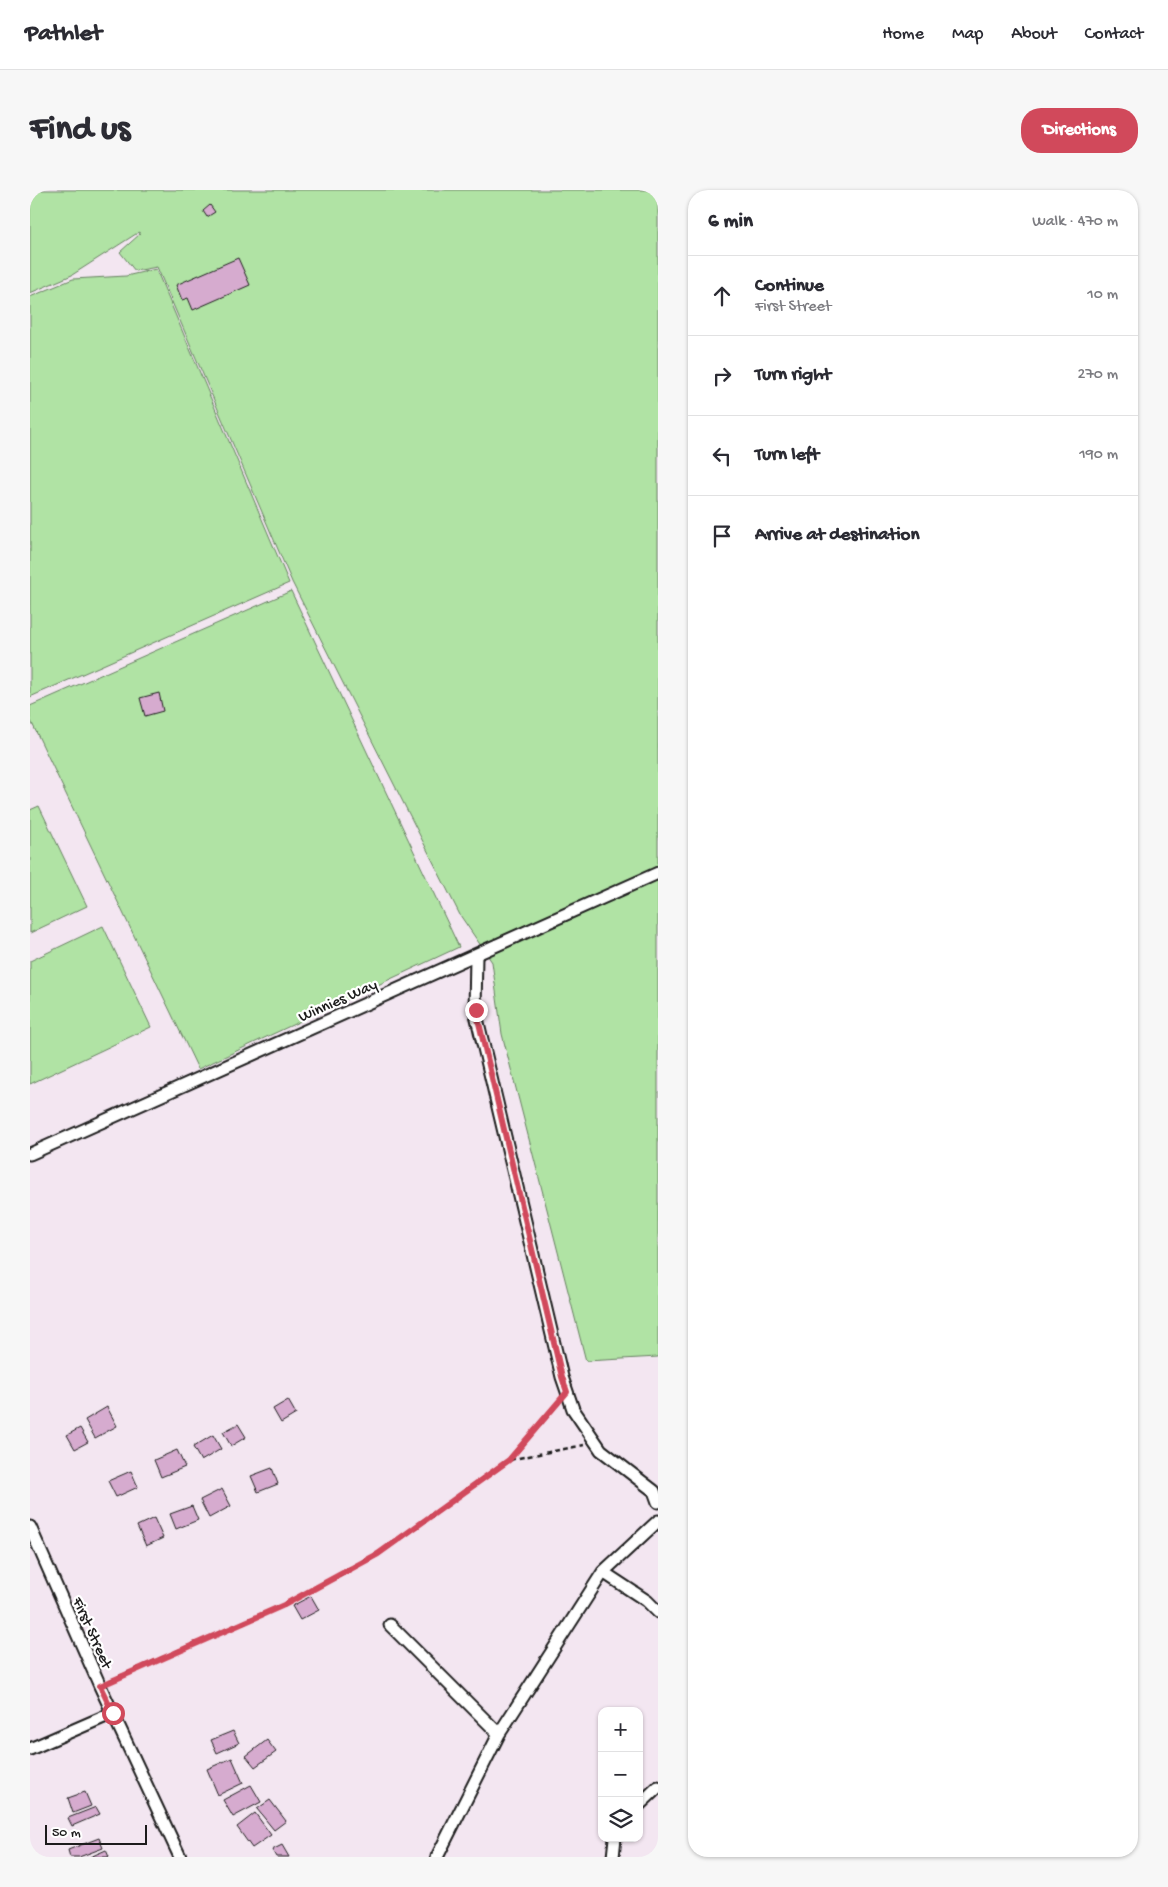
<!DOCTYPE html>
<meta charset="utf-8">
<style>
body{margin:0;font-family:"Gochi Hand",sans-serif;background:#f7f7f7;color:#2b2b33}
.controls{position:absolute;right:15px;bottom:15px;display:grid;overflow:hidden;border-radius:10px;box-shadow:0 1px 4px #0004}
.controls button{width:45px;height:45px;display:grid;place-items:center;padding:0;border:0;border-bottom:1px solid #e1e1e2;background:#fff;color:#2b2b33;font:25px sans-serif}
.scale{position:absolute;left:15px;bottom:12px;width:102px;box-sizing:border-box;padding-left:5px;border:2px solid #1c1c1c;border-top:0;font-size:14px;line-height:18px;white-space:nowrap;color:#1c1c1c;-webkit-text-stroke:4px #fff;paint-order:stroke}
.stop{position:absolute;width:15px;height:15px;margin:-11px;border:4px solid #d1495b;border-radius:50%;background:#fff}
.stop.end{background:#d1495b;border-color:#fff;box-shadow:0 1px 5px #0008}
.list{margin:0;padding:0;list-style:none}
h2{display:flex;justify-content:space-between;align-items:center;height:65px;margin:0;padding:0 20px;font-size:21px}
h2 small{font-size:16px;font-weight:400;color:#7c7c81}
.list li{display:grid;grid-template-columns:32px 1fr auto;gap:15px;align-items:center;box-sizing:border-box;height:80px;padding:0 20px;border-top:1px solid #e1e1e2}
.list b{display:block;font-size:19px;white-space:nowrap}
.list p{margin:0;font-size:16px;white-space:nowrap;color:#7c7c81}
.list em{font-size:16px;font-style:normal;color:#7c7c81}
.icon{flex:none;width:28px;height:28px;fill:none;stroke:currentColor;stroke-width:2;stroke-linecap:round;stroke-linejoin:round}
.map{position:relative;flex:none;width:628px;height:1667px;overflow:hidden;border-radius:20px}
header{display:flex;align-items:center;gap:30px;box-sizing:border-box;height:70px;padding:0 25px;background:#fff;border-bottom:1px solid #e1e1e2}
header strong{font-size:24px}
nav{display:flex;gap:28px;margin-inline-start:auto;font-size:18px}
.intro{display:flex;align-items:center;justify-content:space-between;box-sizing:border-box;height:120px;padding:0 30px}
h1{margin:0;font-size:35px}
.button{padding:12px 22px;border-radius:20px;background:#d1495b;color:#fff;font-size:18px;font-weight:700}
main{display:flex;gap:30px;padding:0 30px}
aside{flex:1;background:#fff;border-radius:20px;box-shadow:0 1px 4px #0004}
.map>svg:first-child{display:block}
.green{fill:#b0e3a4;stroke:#668060}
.building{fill:#d6abcf;stroke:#1c1c1c}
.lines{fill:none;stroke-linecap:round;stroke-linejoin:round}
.minor-casing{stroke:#1c1c1c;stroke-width:15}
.path{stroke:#1c1c1c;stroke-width:2.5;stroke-dasharray:5 4;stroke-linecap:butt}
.minor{stroke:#fff;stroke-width:11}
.route{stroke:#d1495b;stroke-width:6}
.labels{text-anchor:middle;stroke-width:4.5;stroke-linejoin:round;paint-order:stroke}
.street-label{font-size:16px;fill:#1c1c1c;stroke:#fff}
</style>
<header>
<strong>Pathlet</strong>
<nav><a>Home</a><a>Map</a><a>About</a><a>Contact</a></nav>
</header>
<div class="intro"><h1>Find us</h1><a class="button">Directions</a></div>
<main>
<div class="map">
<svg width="628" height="1667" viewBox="0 0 628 1667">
<rect width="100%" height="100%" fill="#f3e6f1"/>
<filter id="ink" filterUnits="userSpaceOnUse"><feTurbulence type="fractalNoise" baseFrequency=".02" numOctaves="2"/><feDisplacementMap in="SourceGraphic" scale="10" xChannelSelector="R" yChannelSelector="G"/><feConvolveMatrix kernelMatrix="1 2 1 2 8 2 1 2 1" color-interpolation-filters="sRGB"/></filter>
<g filter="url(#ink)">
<path class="green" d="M0,0H628V1167L556,1171L472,844L462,772L430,725L262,392L127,77L105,81L90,62L110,44L109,42L42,85L0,103Z
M126,79L259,393L0,507V107L43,89L96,86Z
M261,401L429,757L168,879L0,529V516Z
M9,616L57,716L0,743V620Z
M73,736L121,837L0,894V771Z"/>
<path class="building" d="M180,15L185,22L177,27L173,21Z
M208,68L220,95L163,120L158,108L152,110L146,95Z
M129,503L133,521L115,526L110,508Z
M258,1210L266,1224L251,1233L243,1219Z
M77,1217L87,1236L65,1248L55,1230Z
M208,1234L216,1247L201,1256L193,1242Z
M50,1238L58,1252L45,1259L37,1245Z
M183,1245L191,1259L171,1271L163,1257Z
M147,1260L155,1277L131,1287L124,1270Z
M242,1278L248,1294L228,1302L221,1286Z
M101,1281L108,1297L86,1307L78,1291Z
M192,1299L201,1316L179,1328L170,1310Z
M162,1316L168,1330L146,1339L140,1324Z
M124,1328L133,1348L116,1356L107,1336Z
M281,1406L289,1420L270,1430L262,1416Z
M203,1541L209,1553L187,1563L181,1550Z
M237,1550L246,1562L225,1577L216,1566Z
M202,1568L213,1593L188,1605L177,1579Z
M221,1595L231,1612L203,1627L193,1610Z
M55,1602L61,1616L43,1623L38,1608Z
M240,1610L256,1631L244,1640L227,1619Z
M66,1617L70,1624L42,1636L38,1628Z
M225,1623L241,1645L222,1658L207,1637Z
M69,1648L73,1658L49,1667H40L38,1660Z
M252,1655L259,1667H246L242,1660Z
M76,1660L79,1667H60Z"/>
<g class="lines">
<g class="minor-casing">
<path id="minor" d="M446,765L445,820L532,1187L543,1219L571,1260L624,1301L628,1312
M0,964L628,683
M0,1337L70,1496L150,1667
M573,1382L617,1411L628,1422
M360,1435L469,1544
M0,1559L83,1523
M609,1615L628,1597
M407,1667L469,1544L573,1382L628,1331
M583,1667L585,1648"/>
</g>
<path class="path" d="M480,1269L529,1212
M80,1491L254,1415L348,1364L479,1270L554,1255"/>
<use href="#minor" class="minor"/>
</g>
</g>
<g class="lines" filter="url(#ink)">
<path class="route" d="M83,1523L70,1496L254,1415L348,1364L479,1270L537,1202L532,1187L446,820"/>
</g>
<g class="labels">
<g class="street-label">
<text transform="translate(307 809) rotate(-24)" y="6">Winnies Way</text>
<text transform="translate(64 1442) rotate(66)" y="6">First Street</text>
</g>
</g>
</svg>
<div class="controls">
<button>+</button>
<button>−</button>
<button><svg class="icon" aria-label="layers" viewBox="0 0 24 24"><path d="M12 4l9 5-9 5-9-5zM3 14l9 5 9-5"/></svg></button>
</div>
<div class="scale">50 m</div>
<div class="stop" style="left:83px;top:1523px"></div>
<div class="stop end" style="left:446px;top:820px"></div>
</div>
<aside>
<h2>6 min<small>Walk · 470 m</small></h2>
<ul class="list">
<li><svg class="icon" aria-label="ahead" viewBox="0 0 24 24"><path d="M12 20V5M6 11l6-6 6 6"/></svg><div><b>Continue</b><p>First Street</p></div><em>10 m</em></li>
<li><svg class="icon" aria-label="right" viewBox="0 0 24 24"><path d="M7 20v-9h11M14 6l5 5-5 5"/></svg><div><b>Turn right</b></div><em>270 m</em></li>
<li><svg class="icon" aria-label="left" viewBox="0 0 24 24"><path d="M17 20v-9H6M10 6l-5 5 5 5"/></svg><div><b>Turn left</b></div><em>190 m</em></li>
<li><svg class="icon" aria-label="arrive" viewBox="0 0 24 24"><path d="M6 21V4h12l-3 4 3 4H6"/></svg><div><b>Arrive at destination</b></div></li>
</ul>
</aside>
</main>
